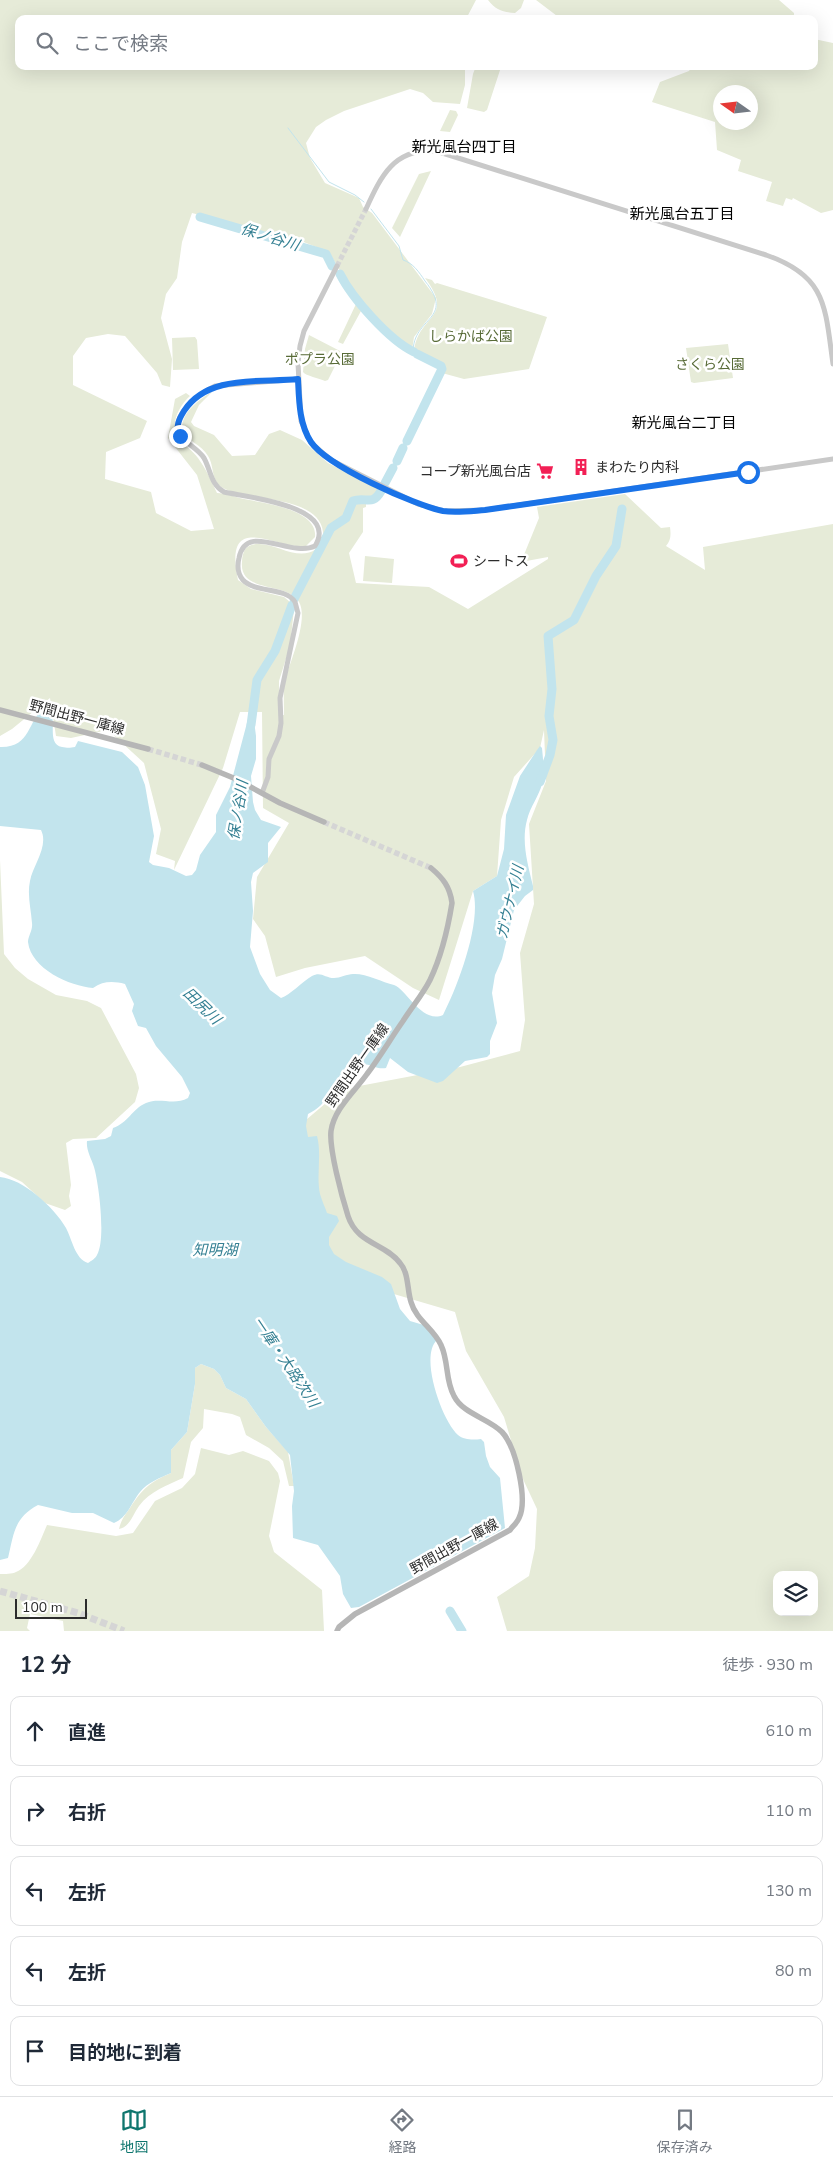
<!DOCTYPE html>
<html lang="ja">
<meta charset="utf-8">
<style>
body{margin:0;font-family:"Nunito Sans","Noto Sans JP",sans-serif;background:#f6f6f7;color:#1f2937}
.controls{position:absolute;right:15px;bottom:15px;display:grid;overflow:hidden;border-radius:10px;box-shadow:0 5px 20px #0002}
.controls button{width:45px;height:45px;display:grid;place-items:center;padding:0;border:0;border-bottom:1px solid #e0e1e3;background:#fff;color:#1f2937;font:25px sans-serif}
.compass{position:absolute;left:713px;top:85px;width:45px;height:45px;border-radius:50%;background:#fff;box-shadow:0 5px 20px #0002;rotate:284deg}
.scale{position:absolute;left:15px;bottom:12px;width:72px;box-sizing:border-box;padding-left:5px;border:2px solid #2c2c2c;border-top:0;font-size:14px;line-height:18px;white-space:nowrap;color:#2c2c2c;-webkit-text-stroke:4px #fff;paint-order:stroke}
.stop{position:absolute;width:15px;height:15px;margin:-11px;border:4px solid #1a73e8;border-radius:50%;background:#fff}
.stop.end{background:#1a73e8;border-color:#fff;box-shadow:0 1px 5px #0008}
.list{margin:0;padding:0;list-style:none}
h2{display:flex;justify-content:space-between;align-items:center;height:65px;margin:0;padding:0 20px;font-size:21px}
h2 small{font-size:16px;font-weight:400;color:#747a83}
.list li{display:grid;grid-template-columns:32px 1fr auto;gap:15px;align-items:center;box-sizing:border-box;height:70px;margin:0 10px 10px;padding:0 10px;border:1px solid #e0e1e3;border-radius:10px}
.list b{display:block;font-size:19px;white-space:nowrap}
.list em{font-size:16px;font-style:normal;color:#747a83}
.icon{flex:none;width:28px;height:28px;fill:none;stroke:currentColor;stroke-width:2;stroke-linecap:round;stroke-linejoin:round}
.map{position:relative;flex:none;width:833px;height:1631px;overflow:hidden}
.search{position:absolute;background:#fff;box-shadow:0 5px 20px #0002;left:15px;right:15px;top:15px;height:55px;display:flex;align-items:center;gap:12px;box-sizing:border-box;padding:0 18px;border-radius:10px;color:#747a83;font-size:19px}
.sheet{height:465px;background:#fff}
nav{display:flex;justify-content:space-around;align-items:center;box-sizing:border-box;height:70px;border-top:1px solid #e0e1e3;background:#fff;font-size:14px;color:#747a83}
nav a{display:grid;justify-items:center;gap:2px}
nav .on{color:#0f766e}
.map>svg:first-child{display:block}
.green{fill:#e6ebd8;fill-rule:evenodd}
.water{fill:#c2e4ed}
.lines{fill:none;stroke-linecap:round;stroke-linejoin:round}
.stream{stroke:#c2e4ed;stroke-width:1}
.river{stroke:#c2e4ed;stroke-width:9}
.tertiary-tunnel{stroke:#d5d5d5;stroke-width:5;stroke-dasharray:5 2.5;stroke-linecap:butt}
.secondary-tunnel{stroke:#d5d5d5;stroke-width:5.5;stroke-dasharray:5.5 3;stroke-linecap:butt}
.trunk-tunnel{stroke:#d5d5d5;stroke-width:7;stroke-dasharray:7 3.5;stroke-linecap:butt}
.tertiary{stroke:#c9c9c9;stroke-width:5}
.secondary{stroke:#b6b6b6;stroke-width:5.5}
.route{stroke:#1a73e8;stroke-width:6}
.labels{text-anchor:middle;stroke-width:5;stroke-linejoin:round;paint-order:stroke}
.park-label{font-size:14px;fill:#586b37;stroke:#fff}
.poi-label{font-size:14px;fill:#2c2c2c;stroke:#fff;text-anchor:start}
.street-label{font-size:14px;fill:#2c2c2c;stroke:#fff}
.neighbourhood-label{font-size:15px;fill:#000;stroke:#fff}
.water-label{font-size:15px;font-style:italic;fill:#358093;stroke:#fff}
</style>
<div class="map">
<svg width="833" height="1631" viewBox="0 0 833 1631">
<rect width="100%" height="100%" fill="#fff"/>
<path class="green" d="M0,0H476L466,19H19V66H465V85L460,104L433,102L423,93L410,89L344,111L326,120L316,127L306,143L310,158L325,183L359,198L363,207L372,213L436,298L432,314L414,337L412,350L396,341L350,288L329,252L301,241L192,213L182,242L177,278L166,294L161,318L172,359L170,387L162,385L157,373L125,336L108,334L86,338L73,356V385L147,421L140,438L106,452L105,479L151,492L156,513L191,531L214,529L197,475L168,438L175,399L186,393L190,396C179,406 169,424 179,438C184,445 193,451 198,458C206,469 211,480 217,493C225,493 235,497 244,499C263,503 318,509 315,537L306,546C276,550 223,508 238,580L251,589L284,597L290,602L294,609L290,646L279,681V715H284C284,704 283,691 285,680C290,662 309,619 299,602C287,581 239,594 242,562C242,557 243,552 246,548C266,533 295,565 316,549C321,545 324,538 323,532C319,495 246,501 223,488C210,480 215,467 208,456C202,445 187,441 182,429C182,411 199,400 213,391L199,405L191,422L194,426L214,435L232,456L255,455L269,434L280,430L302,440L328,463L379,489C370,505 366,494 355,500V502H366V507L363,508V532L349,553L356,583L429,587L468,609L548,559V557L521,562L539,518L537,507L625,494L661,528L670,527C671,535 671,540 666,546L705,570L703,547L833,524V1631H507L497,1597L529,1576L535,1548L537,1509L522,1477L504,1417L466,1351L455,1312L353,1282L309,1235L300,1125L326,1103L354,1087L460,1067L520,1051L525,1020L520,953L534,904L529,824L546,781L544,730L540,748L514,777L501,820L497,876L473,891L439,1000L413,988L365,956L305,968L276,977L265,936L253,919L257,877L289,823L263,808L262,712H240L223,768L174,870L175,861L156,854L161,829L144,763L108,730L71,738L56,736L50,698L12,729L0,736ZM777,1575H814V1612H777Z
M488,0H524L521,8L515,13C502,12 496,10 488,0Z
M536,0H779L794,13V19H561Z
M814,39L833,43V210L821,213L793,198L792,200L786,198L783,206L766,201L772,182L738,171L741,160L717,150L715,122L652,102L660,82L689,71L692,66H814ZM720,92H750V122H720Z
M476,66L501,67L487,110L484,112L467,108L473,74Z
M450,110L456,111L458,115L450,132L440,131Z
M431,171L400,237L392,228L419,174Z
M425,278L432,280L435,284L437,283L547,317L529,369L464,379L442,373V366L414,351C418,314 456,319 425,278Z
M356,304L361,311L343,344L338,342Z
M309,335L340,351L341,354L328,380L325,381C319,378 306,376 303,372L305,349Z
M195,337L197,340L199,369L173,370L172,338Z
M728,344L733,378L694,383L691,382L686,348Z
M365,556L394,559L392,583L363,581Z
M0,860L4,954L15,968L28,979L56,995L87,1001L101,1008L136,1074L139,1088L135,1102L96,1138L73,1139L66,1143L71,1185L69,1196L71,1206L65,1210L45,1203L22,1182L0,1171Z
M201,1364L214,1369L220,1375L226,1388L246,1399L266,1427L288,1452L294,1486H289L283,1461L269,1448L246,1435L240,1417L232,1414L204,1409L203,1428L191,1442L183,1478C168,1485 150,1491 139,1506C133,1514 130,1527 119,1529C121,1520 125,1515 130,1508C142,1489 150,1482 171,1473V1450L187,1432L195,1384V1368Z
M201,1448L229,1455L243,1451L269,1461L278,1473L280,1481L269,1536L274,1552L322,1590L324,1631H64L63,1621L30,1614L27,1628L30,1631H0V1574C5,1574 12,1574 16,1572C31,1567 41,1539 47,1525L116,1536L133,1533L155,1501L182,1488L195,1474Z"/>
<path class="water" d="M45,707H48C59,718 45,743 62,747C67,748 70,748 75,747L78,741L122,752L138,767L145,785L154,836L149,862L153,865L169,868L186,876L192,875L196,870L200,855L216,832V815L230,787L248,719L253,713L256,736V759L251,776L253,802L255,810L261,820L281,827L268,843V862L253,873L251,882L253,911L250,947L260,974L270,990L281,998C290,995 302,982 312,976C321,971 325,978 334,978C340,978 347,974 353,974C365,973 382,982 394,985C407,990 422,1024 443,1015C458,986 482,922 473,891L497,876L504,849L506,815L520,776L537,750L540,746L542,748C543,760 545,772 542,784C539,796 530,807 527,820C521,842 528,865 533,886V890L525,896L514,910L502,959L495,975L492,993L497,1023L490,1041V1054L487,1057L465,1061L443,1081L437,1083L408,1072L390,1058L386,1068C375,1070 368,1061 357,1065C341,1070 331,1094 321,1105C317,1109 312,1112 308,1114L306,1126L308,1137L317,1136C322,1155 316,1175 320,1194C322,1201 325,1207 327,1213L337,1216L339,1221L329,1237V1245L334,1254L346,1262L382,1277L391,1284L400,1309L410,1321L427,1326L437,1340C419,1356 442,1421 458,1435C464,1440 473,1440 481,1439L484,1442L486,1456L490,1467L500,1478L505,1528L359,1607L351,1608L343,1594L340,1576L318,1545L293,1538L292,1506L294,1491L290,1455L266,1427L246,1399L226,1388L220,1375L214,1369L201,1364L195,1368V1384L187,1432L171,1450V1473C160,1478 148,1482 140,1492C131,1503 128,1517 114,1523L93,1513H72L38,1505C14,1518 14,1533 8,1558L0,1560V1177C23,1179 54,1207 66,1228C72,1239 75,1259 88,1263C91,1261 96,1258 97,1255C106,1240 99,1184 94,1167C91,1158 86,1150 87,1141L105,1139L111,1136L113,1128C128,1123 132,1109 146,1103C160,1097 174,1106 188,1098L190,1093L182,1077L156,1046L146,1028L138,1026L132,1011L134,1004L125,984C113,981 103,981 93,988C70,986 31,969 28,942C28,936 33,930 32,923C31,909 27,895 30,881C33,865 49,846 41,830L0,826V747C31,748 27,721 45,707Z"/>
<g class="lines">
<path class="stream" d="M288,128L329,182L355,195L364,202
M371,209L399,246L403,260C413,263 419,272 425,281C456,320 413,316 413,352"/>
<path class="river" d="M200,217L326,254L332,266
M340,274C352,298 389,340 414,352
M417,354L441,366L442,369
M407,441L441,371
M397,461L403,448
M385,483L393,468
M294,599L331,528L346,518L353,501C366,496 372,507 381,491
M251,725L257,680L275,651L292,605
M540,782L550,755L553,740L549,716L552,689L548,636L574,620L596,576L616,546L622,509
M450,1611L462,1631"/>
<path class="tertiary-tunnel" d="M337,266L366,209"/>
<path class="secondary-tunnel" d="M148,749L202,765
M324,822L431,868"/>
<path class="trunk-tunnel" d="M0,1591L78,1613L124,1631"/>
<path class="tertiary" d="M366,209C381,176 394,148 436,151L766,255C827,276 825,307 833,364
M337,266L304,331L300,346L298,363L301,421L311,443L331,460L418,504L444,511L485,510L833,459
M262,793L268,777L269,759L279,736L281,723L280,698L298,613C297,610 296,605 295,602C286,587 255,593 243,580C237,573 237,566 239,558C246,521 290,558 315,546C340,506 246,497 224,492C211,485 211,471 204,458C198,449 187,444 180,436C169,415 199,394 215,386L298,379"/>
<path class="secondary" d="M0,710L148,749
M202,765L236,779L280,803L324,822
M337,1631L339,1627L355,1614L510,1530C513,1526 517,1523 519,1518C528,1500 516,1447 502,1432C488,1418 463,1414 454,1396C445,1380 449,1362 441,1345C434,1329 416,1320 411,1302C407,1290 409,1273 400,1263C385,1243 357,1244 348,1216C342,1197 329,1149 331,1131C334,1109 355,1091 367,1074C380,1057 391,1038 403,1021C412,1007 423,994 430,980C441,957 448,928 452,903C450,887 443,878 431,868"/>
</g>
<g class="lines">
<path class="route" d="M180,436C175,427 179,419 184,411C208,374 260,383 298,379C299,400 299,424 311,442C327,466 414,505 443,511C456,513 471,511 485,510L748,472"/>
</g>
<defs>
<g id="building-bare" transform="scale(1.35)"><path d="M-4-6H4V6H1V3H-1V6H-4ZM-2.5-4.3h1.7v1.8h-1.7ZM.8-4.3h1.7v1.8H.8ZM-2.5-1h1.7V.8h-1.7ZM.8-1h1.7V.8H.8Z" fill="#f22055" stroke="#fff" stroke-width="2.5" paint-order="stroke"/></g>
<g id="supermarket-bare" transform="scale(1.35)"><path d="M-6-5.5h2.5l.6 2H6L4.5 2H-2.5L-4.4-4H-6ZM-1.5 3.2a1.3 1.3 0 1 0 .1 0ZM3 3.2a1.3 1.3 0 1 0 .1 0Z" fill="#f22055" stroke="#fff" stroke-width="2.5" paint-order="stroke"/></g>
<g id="stadium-bare" transform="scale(1.35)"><path d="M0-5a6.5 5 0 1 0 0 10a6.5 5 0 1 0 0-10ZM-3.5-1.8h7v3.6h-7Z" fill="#f22055" stroke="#fff" stroke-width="2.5" paint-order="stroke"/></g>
</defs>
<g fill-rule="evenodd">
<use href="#building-bare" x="581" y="467"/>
<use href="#supermarket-bare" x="545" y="471"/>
<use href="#stadium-bare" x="459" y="561"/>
</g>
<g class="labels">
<g class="park-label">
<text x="471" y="341">しらかば公園</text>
<text x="320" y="364">ポプラ公園</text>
<text x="710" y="369">さくら公園</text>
</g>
<g class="poi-label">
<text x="595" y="472">まわたり内科</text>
<text x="531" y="476" text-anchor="end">コープ新光風台店</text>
<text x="473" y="566">シートス</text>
</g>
<g class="street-label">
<text transform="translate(77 717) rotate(15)" y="5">野間出野一庫線</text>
<text transform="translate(357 1065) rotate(-55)" y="5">野間出野一庫線</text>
<text transform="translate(454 1546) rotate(-29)" y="5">野間出野一庫線</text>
</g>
<g class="neighbourhood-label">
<text x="464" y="152">新光風台四丁目</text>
<text x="682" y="219">新光風台五丁目</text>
<text x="684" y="428">新光風台二丁目</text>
</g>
<g class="water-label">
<text transform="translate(270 237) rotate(17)" y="5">保ノ谷川</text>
<text transform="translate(238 810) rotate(-81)" y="5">保ノ谷川</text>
<text transform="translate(510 902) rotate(-77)" y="5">ガウナイ川</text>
<text transform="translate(202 1006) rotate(44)" y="5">田尻川</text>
<text x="215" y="1255">知明湖</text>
<text transform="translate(286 1362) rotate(56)" y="5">一庫・大路次川</text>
</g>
</g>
</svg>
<div class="controls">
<button><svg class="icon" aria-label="layers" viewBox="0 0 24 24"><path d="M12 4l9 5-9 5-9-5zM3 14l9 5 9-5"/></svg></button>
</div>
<svg class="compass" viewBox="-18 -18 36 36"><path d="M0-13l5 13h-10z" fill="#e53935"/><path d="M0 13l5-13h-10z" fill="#747a83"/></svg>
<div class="scale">100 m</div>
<div class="stop" style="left:748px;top:472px"></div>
<div class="stop end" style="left:180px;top:436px"></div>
<div class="search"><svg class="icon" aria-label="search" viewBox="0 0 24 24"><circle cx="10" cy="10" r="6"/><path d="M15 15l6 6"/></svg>ここで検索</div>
</div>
<section class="sheet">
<h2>12 分<small>徒歩 · 930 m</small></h2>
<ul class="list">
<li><svg class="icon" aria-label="ahead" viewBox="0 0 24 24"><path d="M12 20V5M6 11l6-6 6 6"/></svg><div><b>直進</b></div><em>610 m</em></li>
<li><svg class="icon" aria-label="right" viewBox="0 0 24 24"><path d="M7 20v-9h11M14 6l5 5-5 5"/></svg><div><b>右折</b></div><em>110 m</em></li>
<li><svg class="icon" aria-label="left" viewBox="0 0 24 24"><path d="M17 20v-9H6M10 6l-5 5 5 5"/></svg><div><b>左折</b></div><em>130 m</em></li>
<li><svg class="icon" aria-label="left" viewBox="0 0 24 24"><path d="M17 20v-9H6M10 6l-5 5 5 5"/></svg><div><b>左折</b></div><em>80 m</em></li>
<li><svg class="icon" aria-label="arrive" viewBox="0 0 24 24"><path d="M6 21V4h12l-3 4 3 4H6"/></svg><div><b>目的地に到着</b></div></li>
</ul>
</section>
<nav>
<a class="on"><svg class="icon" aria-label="map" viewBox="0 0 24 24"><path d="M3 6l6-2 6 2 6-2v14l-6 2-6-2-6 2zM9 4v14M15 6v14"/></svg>地図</a>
<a><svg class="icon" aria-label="directions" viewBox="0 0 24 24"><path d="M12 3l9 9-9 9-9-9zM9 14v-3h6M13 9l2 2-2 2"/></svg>経路</a>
<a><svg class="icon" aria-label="saved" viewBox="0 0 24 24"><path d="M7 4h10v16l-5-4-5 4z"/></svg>保存済み</a>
</nav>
